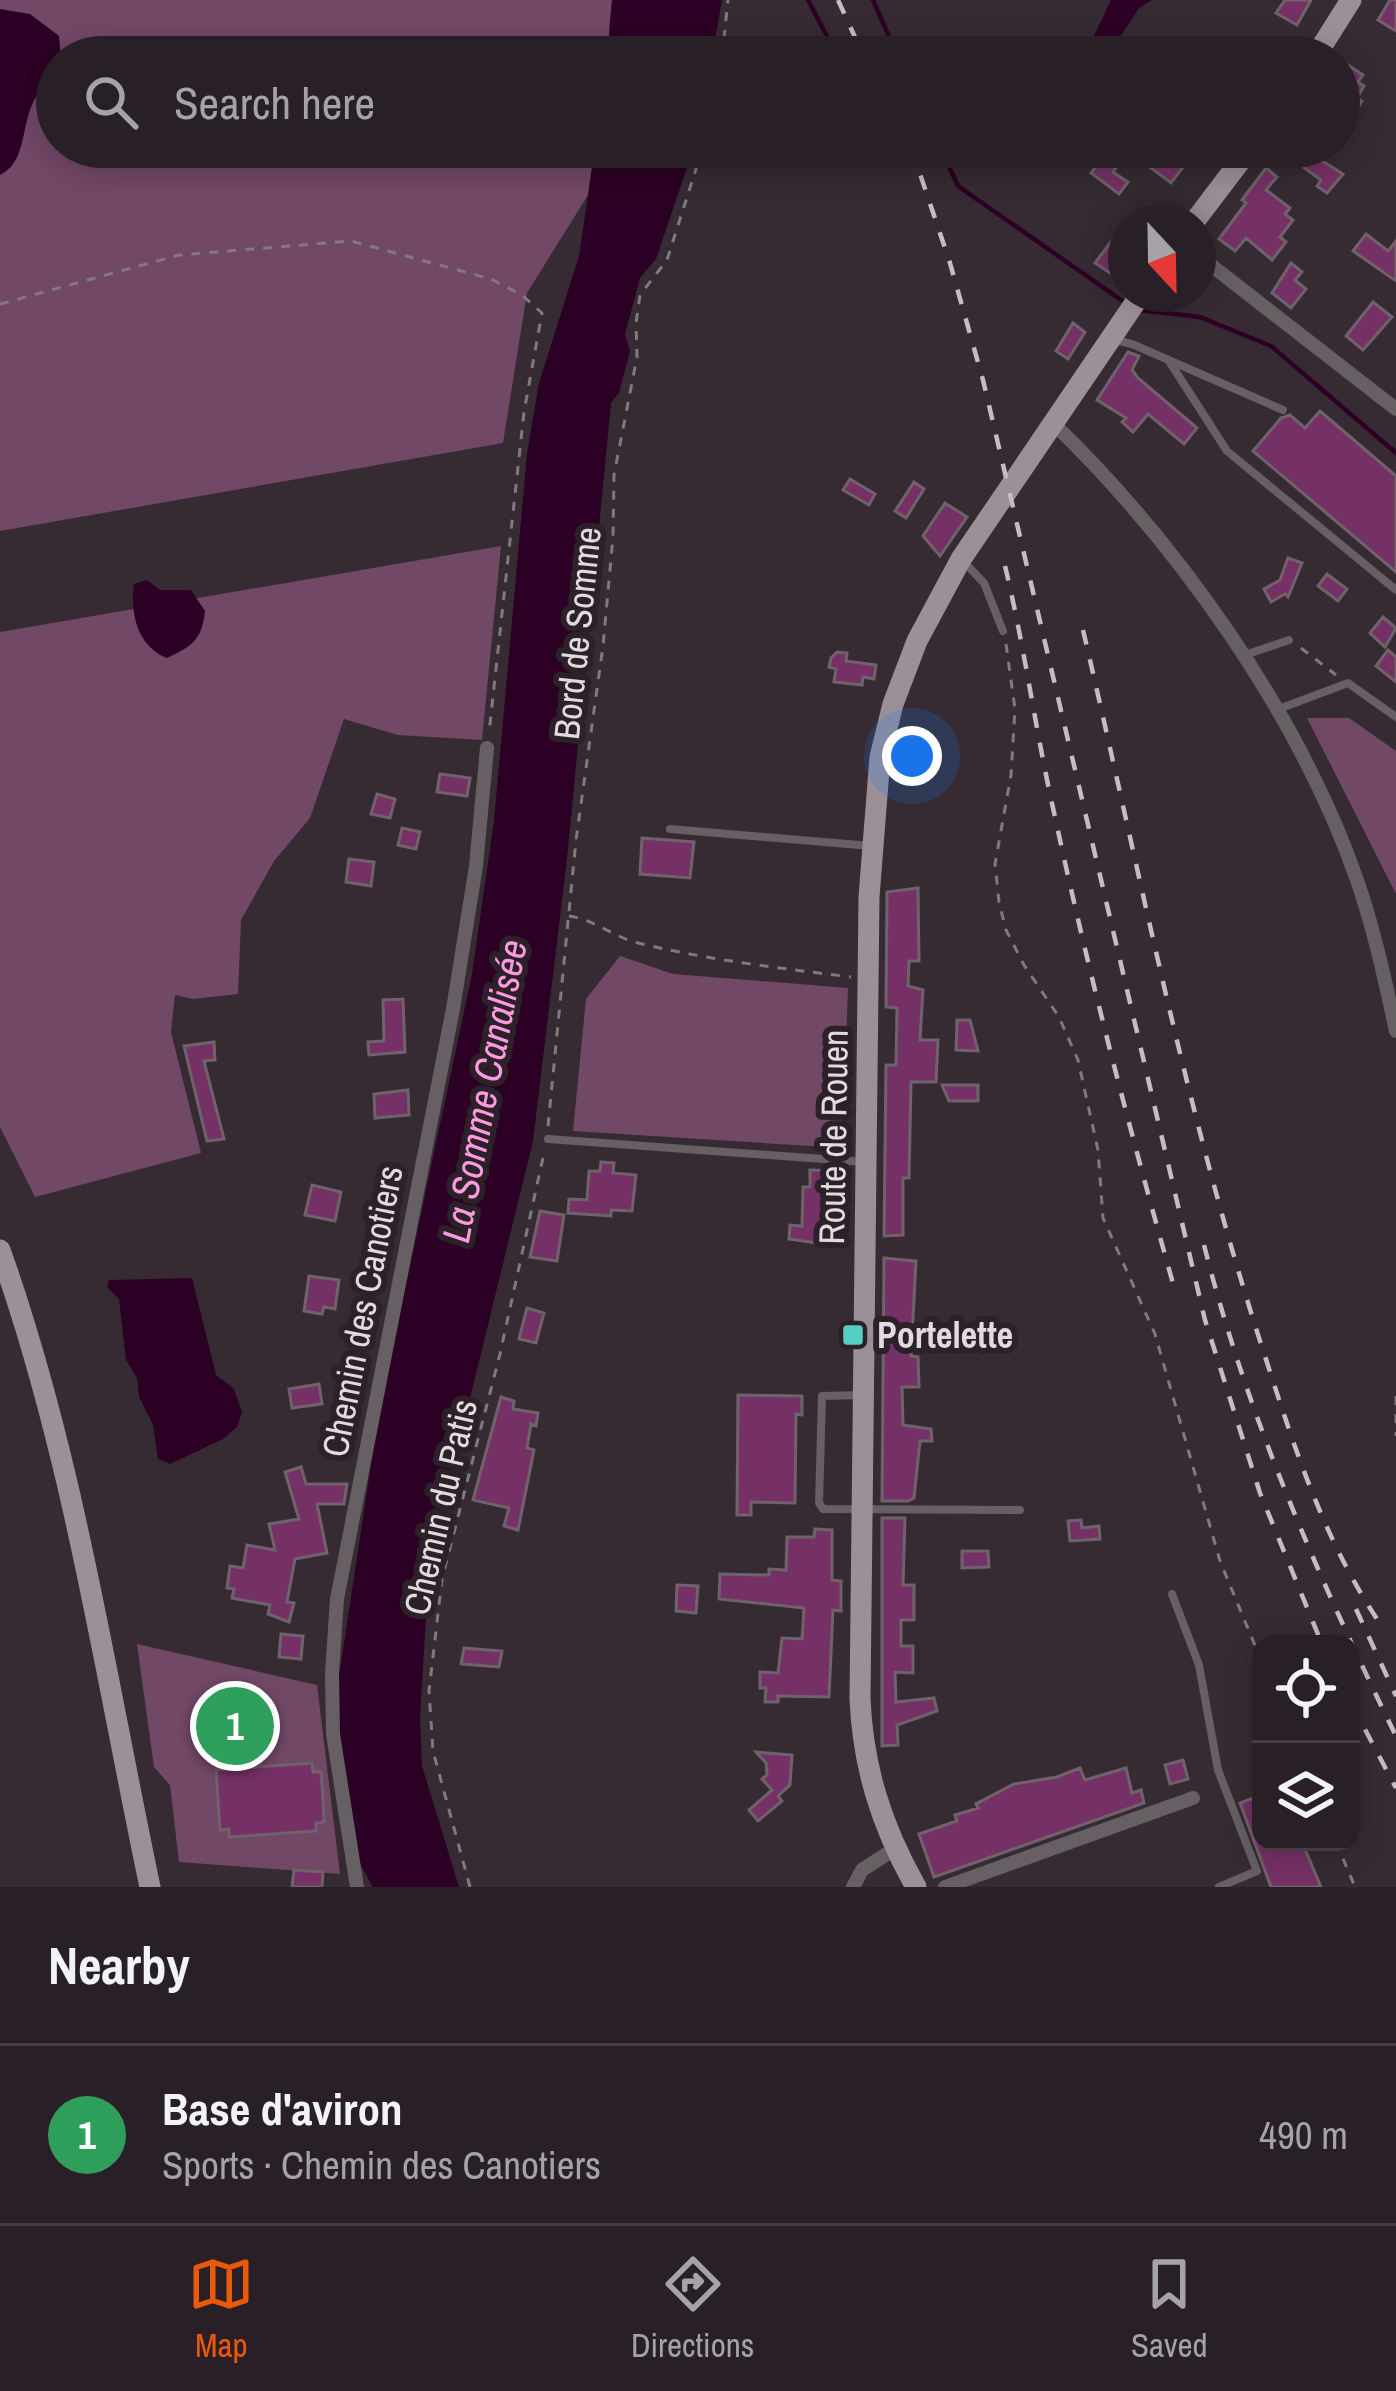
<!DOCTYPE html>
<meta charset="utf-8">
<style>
body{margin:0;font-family:"Archivo Narrow",sans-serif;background:#342d32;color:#f1f3f6}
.controls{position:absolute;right:36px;bottom:36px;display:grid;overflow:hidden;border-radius:24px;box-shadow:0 6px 30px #0003}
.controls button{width:108px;height:108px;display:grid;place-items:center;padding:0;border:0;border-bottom:3px solid #443e43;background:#282026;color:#f1f3f6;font:60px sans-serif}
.compass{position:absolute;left:1108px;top:204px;width:108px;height:108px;border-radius:50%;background:#282026;box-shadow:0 6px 30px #0003;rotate:158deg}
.you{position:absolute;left:912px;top:756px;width:42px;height:42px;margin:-30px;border:9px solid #fff;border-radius:50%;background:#1a73e8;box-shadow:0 0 0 18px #1a73e833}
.badge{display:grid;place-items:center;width:78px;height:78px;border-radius:50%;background:#ea580c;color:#fff;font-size:39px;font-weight:700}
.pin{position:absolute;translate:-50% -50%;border:6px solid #fff;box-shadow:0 3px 12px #0006}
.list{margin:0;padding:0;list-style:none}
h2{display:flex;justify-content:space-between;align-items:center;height:156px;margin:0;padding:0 48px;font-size:51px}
h2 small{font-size:39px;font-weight:400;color:#a5a3a7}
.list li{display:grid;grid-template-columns:78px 1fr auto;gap:36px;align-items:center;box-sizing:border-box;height:180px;padding:0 48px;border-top:3px solid #443e43}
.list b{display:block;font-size:45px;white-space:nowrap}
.list p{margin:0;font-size:39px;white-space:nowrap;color:#a5a3a7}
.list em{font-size:39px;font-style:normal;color:#a5a3a7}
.icon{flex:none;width:66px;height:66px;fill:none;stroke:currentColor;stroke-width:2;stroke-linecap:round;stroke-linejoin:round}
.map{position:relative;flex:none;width:1396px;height:1887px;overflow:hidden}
.search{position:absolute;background:#282026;box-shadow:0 6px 30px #0003;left:36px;right:36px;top:36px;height:132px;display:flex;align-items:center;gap:30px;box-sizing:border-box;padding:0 42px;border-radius:66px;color:#a5a3a7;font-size:45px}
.sheet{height:336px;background:#282026}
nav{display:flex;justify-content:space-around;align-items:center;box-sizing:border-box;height:168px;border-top:3px solid #443e43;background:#282026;font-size:33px;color:#a5a3a7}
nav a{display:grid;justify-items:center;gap:6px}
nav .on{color:#ea580c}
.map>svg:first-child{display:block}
.green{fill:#724867}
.water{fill:#2c0024}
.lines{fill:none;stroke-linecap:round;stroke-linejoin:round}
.stream{stroke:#2c0024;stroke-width:4.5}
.building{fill:#753165;stroke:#6f626b;stroke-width:3}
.path{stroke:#82787f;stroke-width:3;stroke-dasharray:9 9;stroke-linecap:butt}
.lane{stroke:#666064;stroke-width:8}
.street{stroke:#666064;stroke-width:14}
.primary{stroke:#9c9098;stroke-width:21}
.rail{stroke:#c5bdc2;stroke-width:4.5;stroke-dasharray:15 15;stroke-linecap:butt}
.poi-dot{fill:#56cec3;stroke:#2c2128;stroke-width:4.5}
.labels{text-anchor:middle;stroke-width:12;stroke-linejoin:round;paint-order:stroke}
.street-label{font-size:36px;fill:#e1dadf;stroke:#2c2128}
.poi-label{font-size:36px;font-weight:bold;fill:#e1dadf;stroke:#2c2128;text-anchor:start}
.water-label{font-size:39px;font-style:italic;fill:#fb99e1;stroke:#2c2128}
</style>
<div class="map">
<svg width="1396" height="1887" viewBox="0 0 1396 1887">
<rect width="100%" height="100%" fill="#362b32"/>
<path class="green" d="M0,0H612L607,57H57V147H595L588,195L527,293L503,443L0,531Z
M501,546L482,740L398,735L344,719L310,818L274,861L241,920L238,994L193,999L175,995L171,1032L201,1153L35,1197L0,1127V632Z
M1307,718H1349L1396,751V894Z
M620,956L673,974L848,988L842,1148L573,1131L586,999Z
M137,1644L317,1685L340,1874L179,1862L170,1785L154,1767Z"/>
<path class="water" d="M612,0H722L712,57H607Z
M1111,0H1152L1139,8L1107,57H1084Z
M0,9L30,14L59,36L61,57H57L54,76C13,107 35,158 0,175Z
M595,147H694L656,259L640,278L625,334L630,351L619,393L611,403L567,859L533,1141L429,1566L420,1718L422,1766L459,1887H373L356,1857L337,1712L338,1683L379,1412L472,974L494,821L527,454L539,383L579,256Z
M147,580L160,590H191L205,611C202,639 193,646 167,658C137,646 130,613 134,584Z
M192,1278L216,1375L234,1389L242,1412L237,1427L223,1439L170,1464L158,1459L153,1425L139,1397L137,1378L126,1360L119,1299L107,1287L109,1280Z"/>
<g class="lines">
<path class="stream" d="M808,0L838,57
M873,0L898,57
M876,147L883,162
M940,147L958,186L1124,302
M1140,310L1200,317L1271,346L1396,453"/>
</g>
<path class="building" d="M1285,0H1311L1297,25L1276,13Z
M1390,0H1396V31L1378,20Z
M1348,65L1363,75L1358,82L1364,86L1357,98L1362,101L1339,139V79Z
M1111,147L1124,157L1113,172L1128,182L1119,194L1091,173Z
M1168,147L1187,162L1171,183L1151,168Z
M1300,147L1343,174L1327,193L1317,186L1321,180L1291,158Z
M1266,168L1277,177L1266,190L1290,208L1285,214L1293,220L1280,237L1286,242L1272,260L1246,238L1235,251L1219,239L1246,203L1242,200Z
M1126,222V258L1113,275L1095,263Z
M1366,234L1388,251L1396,241V281L1353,251Z
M1291,263L1302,272L1295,280L1306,289L1291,308L1272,293Z
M1373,302L1392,317L1363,350L1346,336Z
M1073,323L1085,332L1068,359L1056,351Z
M1128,352L1139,356L1132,370L1138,378L1197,428L1184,444L1148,414L1133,432L1122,422L1126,418L1097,400Z
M1320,411L1396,476V572L1253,451L1281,418L1290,415L1305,428Z
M850,479L875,494L869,505L843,490Z
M914,482L924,489L906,518L895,511Z
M945,503L967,517L940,556L923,536Z
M1288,558L1302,563L1288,597L1285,594L1271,602L1264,589L1280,580Z
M1327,574L1347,589L1338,601L1318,586Z
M1383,617L1396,628L1385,647L1370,633Z
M1388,650L1396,657V682L1376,666Z
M837,652L847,653L846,661L876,665L874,679L863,677L862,685L834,682L836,669L829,667L831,658Z
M440,774L470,778L467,796L437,792Z
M377,794L395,799L390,818L371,814Z
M402,828L420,832L416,849L398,845Z
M642,838L694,842L690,878L640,874Z
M349,859L374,862L371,886L346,882Z
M918,888L919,961H909L908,986L923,990L920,1040H938L936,1082H911L909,1178H903V1235L884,1236L886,1065H896L897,1008L886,1007L887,892Z
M403,999L405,1052L369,1055L368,1042L384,1041L383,1000Z
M957,1020H970L978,1051L956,1050Z
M214,1042L215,1060L204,1061L224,1139L207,1141L184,1046Z
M942,1085H978V1101H949Z
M408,1090L409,1115L375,1118L374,1094Z
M601,1162L614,1163L613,1173L636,1175L632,1211L611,1210V1216L568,1213L569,1199L587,1200L589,1171H600Z
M810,1170L835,1171L833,1241L824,1244L789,1239L790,1225L802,1226L803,1187H810Z
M312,1185L341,1192L335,1221L305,1215Z
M540,1211L564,1215L557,1261L530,1257Z
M884,1258L916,1261L911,1356L918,1357L919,1387H902L903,1425L931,1429L932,1441H920L914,1498L908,1501H882Z
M309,1276L339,1280L335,1309L324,1307L322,1314L304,1311Z
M527,1308L544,1313L536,1343L519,1339Z
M319,1384L322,1404L292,1408L289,1389Z
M738,1395L802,1396V1415L796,1414L795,1503L751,1502V1515H737Z
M501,1397L514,1401L513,1409L538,1413L536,1426L531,1424L527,1448L534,1450L518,1530L504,1526L509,1508L473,1500Z
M301,1467L306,1484H347L344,1504H317L327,1553L295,1559L287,1602L294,1603L289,1622L268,1614L270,1605L232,1598L234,1589L227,1588L230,1566L243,1568L247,1545L275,1550L269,1524L299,1519L285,1472Z
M882,1518H905L903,1585H914V1620H901V1646H913V1673L895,1672L896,1702L934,1698L937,1711L897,1725L898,1745L882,1746Z
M1081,1520L1082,1528L1099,1526L1100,1539L1070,1541L1068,1521Z
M815,1529L832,1530V1580L841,1581V1611L833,1610L829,1697L778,1696V1702H765L766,1688H760V1672L778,1673L782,1638L802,1639L804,1608L719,1599L720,1574L769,1575V1569L786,1570L787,1537H814Z
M962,1551H988L989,1567L962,1568Z
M677,1585L698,1586L696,1613L676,1611Z
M281,1634L303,1636L301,1659L279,1657Z
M464,1648L502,1651L499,1667L461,1664Z
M756,1752L792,1755L790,1785L778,1796L782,1801L758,1821L749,1810L772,1790L762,1779L767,1775L766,1763Z
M1183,1760L1188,1779L1170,1784L1165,1765Z
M312,1763L313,1772H321L323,1799L324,1822L316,1823V1831L229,1837V1829L220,1830L216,1770Z
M1080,1768L1085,1780L1126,1768L1132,1793L1141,1790L1144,1803L934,1877L919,1834L957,1821L955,1815L978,1808L976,1804L1014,1784L1057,1777Z
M1261,1795V1842H1302L1321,1887H1271L1240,1803Z
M294,1870L323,1872L322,1887H292Z"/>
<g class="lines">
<path class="path" d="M722,57L728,0
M0,304L179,255L351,241L491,279L522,295L542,313L524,412L489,733
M1006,644L1015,709L1011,775L995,864L999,902L1006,930L1024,965L1059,1017L1078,1060L1098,1150L1103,1218L1155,1334L1220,1561L1261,1660
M1301,648L1336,675
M569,916C595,920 614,937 638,943C709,960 779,968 851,977
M548,1126L576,840L603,646L613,537L614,475L637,357L636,323L640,295L667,260L703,147
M1396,1396V1436
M1336,1842L1355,1887
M470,1887L433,1751L429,1691L442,1579L500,1354L544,1153"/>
<path class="lane" d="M1111,339L1132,344L1283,410
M1169,361L1227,451L1396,590
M962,560L984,583L1003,631
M1245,655L1289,640
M1276,710L1348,683L1396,717
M670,829L871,846
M548,1139L864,1162
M862,1395L822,1396L819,1503L823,1509L1020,1510
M1172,1594L1199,1665L1218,1770L1257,1871L1219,1887"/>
<path class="street" d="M1198,255L1396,409
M1053,423C1178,544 1299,714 1357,880C1374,929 1385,980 1396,1031
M357,1887L333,1734L332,1673L337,1599L453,1009L476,866L487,748
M853,1887L862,1870L896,1848
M945,1887L1193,1798"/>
<path class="primary" d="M1315,57L1351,0
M1194,222L1251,147
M0,1250C73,1455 105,1674 150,1887
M916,1887C882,1827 863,1768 860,1699L869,897L880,757L893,704L917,641L961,559L1141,294"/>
<path class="rail" d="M838,0L864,57
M911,147L950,263L983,380L1205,1320L1260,1493L1322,1644
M1005,566C1025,649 1036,734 1055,817C1089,975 1130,1131 1174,1287
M1083,630C1139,869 1186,1113 1262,1347C1293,1443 1322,1537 1379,1622
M1204,1245C1247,1416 1319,1579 1396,1736
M1356,1609L1396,1696
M1351,1703L1396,1788"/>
</g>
<rect class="poi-dot" x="841" y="1323" width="24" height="24" rx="6"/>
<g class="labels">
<g class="street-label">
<text transform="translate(577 633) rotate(-84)" y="13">Bord de Somme</text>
<text transform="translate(833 1137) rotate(-89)" y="13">Route de Rouen</text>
<text transform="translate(362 1311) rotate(-79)" y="13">Chemin des Canotiers</text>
<text transform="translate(440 1507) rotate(-77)" y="13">Chemin du Patis</text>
</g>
<g class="poi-label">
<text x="877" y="1348">Portelette</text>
</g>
<g class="water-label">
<text transform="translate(484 1091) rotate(-79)" y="14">La Somme Canalisée</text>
</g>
</g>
</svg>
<div class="controls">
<button><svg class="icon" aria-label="locate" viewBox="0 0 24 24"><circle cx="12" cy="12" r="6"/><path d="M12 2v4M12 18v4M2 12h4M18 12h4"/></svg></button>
<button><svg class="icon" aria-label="layers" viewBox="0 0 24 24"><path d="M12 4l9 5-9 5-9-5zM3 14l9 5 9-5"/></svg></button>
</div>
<svg class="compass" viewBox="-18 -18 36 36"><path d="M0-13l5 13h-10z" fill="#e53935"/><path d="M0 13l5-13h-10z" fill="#a5a3a7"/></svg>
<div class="you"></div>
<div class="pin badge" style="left:235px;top:1726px;background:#2e9e5b">1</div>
<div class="search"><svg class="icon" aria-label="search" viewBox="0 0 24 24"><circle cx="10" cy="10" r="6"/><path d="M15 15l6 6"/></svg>Search here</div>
</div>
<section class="sheet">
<h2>Nearby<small></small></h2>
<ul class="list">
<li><span class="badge" style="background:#2e9e5b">1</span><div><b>Base d'aviron</b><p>Sports · Chemin des Canotiers</p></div><em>490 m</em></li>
</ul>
</section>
<nav>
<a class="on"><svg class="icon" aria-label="map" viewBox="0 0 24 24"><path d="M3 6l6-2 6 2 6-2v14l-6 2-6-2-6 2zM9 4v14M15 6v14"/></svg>Map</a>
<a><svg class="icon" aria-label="directions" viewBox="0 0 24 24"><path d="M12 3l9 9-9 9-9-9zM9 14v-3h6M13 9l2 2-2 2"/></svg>Directions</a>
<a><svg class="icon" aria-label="saved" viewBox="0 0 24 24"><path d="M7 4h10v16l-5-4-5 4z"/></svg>Saved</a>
</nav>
